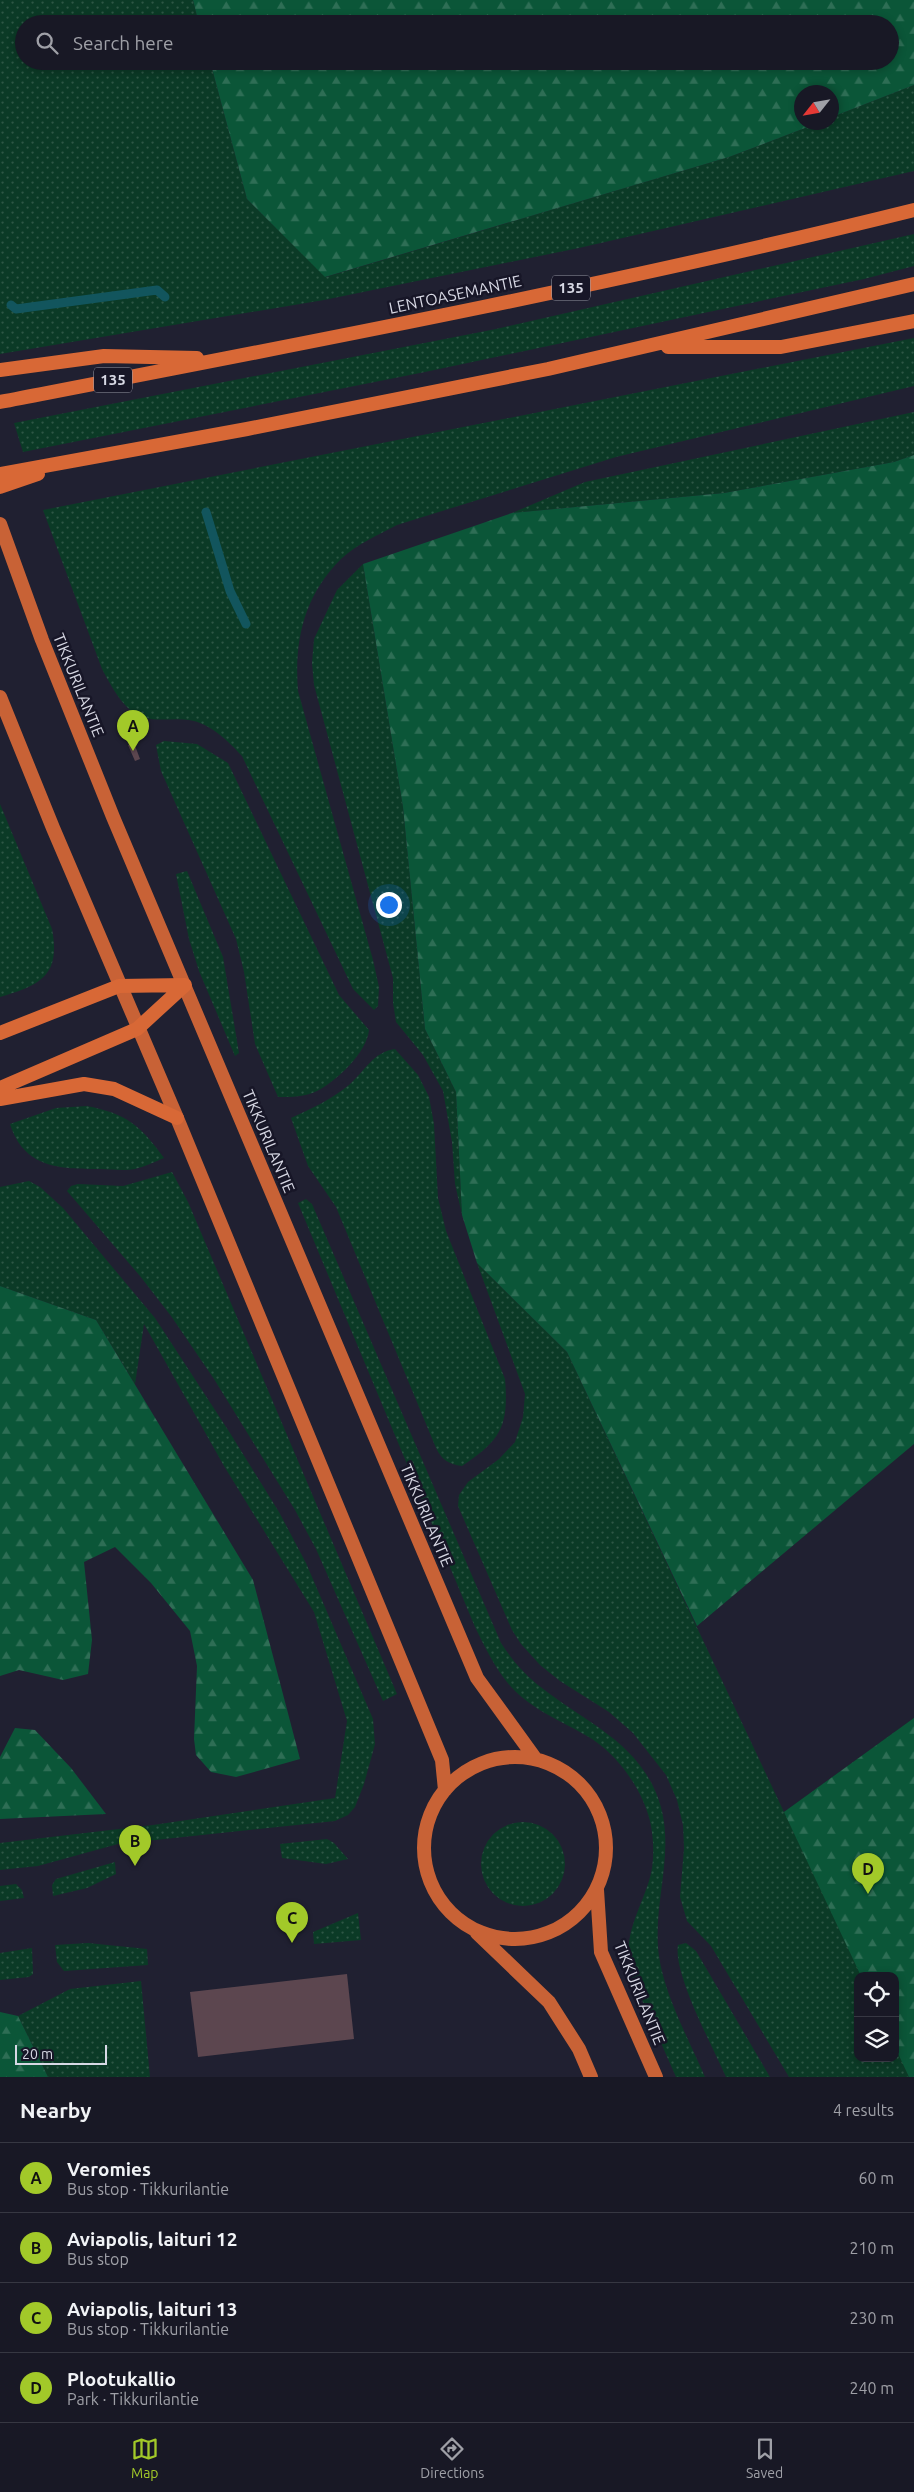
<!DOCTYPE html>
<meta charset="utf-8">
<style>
body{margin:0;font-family:Ubuntu,sans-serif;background:#252532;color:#f1f3f6}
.controls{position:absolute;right:15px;bottom:15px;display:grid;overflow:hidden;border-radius:10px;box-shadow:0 2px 8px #0003}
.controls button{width:45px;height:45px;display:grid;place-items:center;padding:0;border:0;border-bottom:1px solid #363742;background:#181825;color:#f1f3f6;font:25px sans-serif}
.compass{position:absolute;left:794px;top:85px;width:45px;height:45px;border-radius:50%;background:#181825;box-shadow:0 2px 8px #0003;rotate:239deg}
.scale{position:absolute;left:15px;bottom:12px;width:92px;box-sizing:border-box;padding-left:5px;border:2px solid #d7d8e4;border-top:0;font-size:14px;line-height:18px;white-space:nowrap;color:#d7d8e4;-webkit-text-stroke:4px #171627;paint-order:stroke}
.you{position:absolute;left:388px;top:904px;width:18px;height:18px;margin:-12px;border:4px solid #fff;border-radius:50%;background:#1a73e8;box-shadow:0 0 0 8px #1a73e833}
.badge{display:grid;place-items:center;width:32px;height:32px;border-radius:50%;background:#a2c929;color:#111;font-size:16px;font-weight:700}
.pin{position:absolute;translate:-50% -41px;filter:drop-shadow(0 1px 2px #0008)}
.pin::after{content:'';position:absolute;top:26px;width:18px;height:15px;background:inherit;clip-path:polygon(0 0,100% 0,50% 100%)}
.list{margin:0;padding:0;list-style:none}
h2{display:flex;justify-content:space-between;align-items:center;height:65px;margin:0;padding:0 20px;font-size:21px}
h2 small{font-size:16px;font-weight:400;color:#9fa0a7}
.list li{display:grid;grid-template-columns:32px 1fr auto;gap:15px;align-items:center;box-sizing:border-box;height:70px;padding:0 20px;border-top:1px solid #363742}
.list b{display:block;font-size:19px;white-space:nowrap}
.list p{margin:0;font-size:16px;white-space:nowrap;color:#9fa0a7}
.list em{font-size:16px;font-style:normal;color:#9fa0a7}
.icon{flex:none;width:28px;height:28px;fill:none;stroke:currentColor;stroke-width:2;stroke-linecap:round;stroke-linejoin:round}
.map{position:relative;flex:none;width:914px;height:2077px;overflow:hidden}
.search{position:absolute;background:#181825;box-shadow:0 2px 8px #0003;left:15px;right:15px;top:15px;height:55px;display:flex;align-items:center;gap:12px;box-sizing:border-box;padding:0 18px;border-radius:28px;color:#9fa0a7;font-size:19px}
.sheet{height:345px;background:#181825}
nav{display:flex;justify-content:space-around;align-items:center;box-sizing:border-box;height:70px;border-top:1px solid #363742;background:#181825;font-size:14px;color:#9fa0a7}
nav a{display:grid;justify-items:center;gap:2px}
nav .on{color:#a2c929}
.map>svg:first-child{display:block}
.green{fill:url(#green-dots);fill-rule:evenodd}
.forest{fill:url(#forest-firs)}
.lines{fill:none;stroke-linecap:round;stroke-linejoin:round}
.stream{stroke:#12555d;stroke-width:9}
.building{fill:#5c464f}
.primary{stroke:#c86236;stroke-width:14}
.trunk{stroke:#d86836;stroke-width:14}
.labels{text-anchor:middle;stroke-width:5;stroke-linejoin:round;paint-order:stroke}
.shield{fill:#171627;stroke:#9d9eab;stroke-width:1}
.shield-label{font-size:15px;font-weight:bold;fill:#d7d8e4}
.street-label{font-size:16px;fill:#d7d8e4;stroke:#171627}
</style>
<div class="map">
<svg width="914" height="2077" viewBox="0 0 914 2077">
<defs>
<pattern id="green-dots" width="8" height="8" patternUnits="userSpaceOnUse" patternTransform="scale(1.25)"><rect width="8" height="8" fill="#0b3a26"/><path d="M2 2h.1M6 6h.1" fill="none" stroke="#2e5645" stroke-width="1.8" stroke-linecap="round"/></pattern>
<pattern id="forest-firs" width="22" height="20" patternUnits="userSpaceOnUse" patternTransform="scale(1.25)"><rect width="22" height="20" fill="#0b5638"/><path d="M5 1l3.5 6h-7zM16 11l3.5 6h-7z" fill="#2e6e55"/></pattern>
</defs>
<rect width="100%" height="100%" fill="#202031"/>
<path class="green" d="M0,0H193L199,24H24V61H210L247,199L326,277L729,157L818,123L832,122V117L914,85V171L579,248L324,300L0,354Z
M914,234V266L864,279L425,372L23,452L14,423L496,329Z
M914,338V386L616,457L397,525C378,535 357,544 341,559C304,596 294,640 298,691L373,960L379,987L378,1006L374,1010L353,989L242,756C228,741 210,723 189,720C167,717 145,726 127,707C117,697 109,682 102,669L43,510Z
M914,412V455L894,462L724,493L512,513L585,482Z
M363,564L403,807L425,1029L456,1092L462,1215L455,1184L452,1142L443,1091L423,1055L396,1022L393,1003V978L314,685L312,663L314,639L337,590Z
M164,741L197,744L228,763L339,995L369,1030C367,1052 337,1081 317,1091C305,1097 292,1097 278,1097L255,1044L244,972L236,939L161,771L156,745Z
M0,804L52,929C61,976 40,985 0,997Z
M187,871L223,957L239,1053L235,1056L199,971L189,939L176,874Z
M395,1049L418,1075L429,1097L434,1124L438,1198L446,1231L505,1379C509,1426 501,1440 462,1466C448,1464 442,1460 436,1448L336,1207L308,1166L291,1118C311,1109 332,1099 349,1085C365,1071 373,1052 395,1049Z
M87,1106C127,1114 140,1125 164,1158C154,1162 144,1167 135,1169C124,1171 111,1169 100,1169C59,1169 24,1168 10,1124L56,1108Z
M172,1172L188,1202L397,1694L383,1701L316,1549L295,1510L214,1379L171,1316L140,1276L67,1191L71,1186L78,1184L123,1186Z
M29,1181L40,1187L63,1208L155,1318L230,1433L279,1512L306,1563L373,1719L375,1744L364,1784L355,1807L348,1815L335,1821L118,1844L38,1866L0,1870V1843L153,1825L335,1798L347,1721L314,1612L224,1466L144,1324L135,1384L96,1320L0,1286V1187Z
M306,1199L312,1204L501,1643C512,1660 525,1675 542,1688C581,1719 628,1738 652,1784C682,1842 651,1897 659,1956C664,1994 690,2042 705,2077H676L631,1975C622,1937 638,1915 649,1881C655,1863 654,1839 650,1821C642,1789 619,1757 592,1739C566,1723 538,1713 515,1691C497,1673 486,1649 475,1627L298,1203Z
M477,1263L567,1352L784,1812L914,1718V2077H789L711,1946L687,1921L680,1897L684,1848L683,1825L677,1800L666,1775L633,1733L609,1712L560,1681L540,1665L521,1644L512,1630L458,1506L459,1495L468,1482L499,1459L515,1442L523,1417L525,1394ZM858,1976H895V2058H858Z
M481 1864a42 42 0 1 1 84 0a42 42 0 1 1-84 0Z
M327,1839L334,1843L348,1859L326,1864L282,1858L280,1844Z
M115,1862L116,1874L87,1888L53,1896L52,1885L56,1879Z
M16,1884L22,1890L24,1898L0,1901V1886Z
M358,1913L361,1940L314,1944L313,1932Z
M88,1943L147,1949L148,1965L64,1971L57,1962L55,1945Z
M686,1943L696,1951L770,2077H726C713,2047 673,1974 678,1945Z
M32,1948L33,1974L29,1977L0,1980V1953Z
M141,1981L150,2077H48L18,2016L70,1989Z"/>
<path class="forest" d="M193,0H914V85L832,117V92H802V122L818,123L729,157L325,277L247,199L210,61H890V24H199Z
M914,455V1444L697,1626L567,1352L477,1263L462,1215L456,1092L425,1029L403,807L363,564L512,513L724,493L894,462Z
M0,1286L96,1320L253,1580L300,1759L236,1777L211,1772L196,1755L194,1739L197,1666L190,1631L151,1583L115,1547L84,1562L92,1640L88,1674L63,1680L19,1670L0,1676Z
M914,1718V2077H909L895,2047V1976H861L784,1812Z
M15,1728L35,1730L71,1768L106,1814L0,1819V1757Z
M0,2012L18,2016L48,2077H0Z"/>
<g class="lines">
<path class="stream" d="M11,305L16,309L157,290L165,297
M206,512L230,591L246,624"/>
</g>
<path class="building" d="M134,743L140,759L135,761L128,745Z
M347,1974L354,2039L198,2057L190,1992Z"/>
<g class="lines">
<path class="primary" d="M0,524L42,640L113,817L477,1678L535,1758
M0,697L53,828L177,1118L442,1760L445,1790
M424 1848a91 91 0 1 1 182 0a91 91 0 1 1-182 0Z
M597,1890L601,1952L656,2077
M477,1933L549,2002L579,2049L591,2077"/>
<path class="trunk" d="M668,347H781L914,321
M0,370L104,356L197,358
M0,402C306,343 612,285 914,210
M0,474L247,429L548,369L914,284
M0,487L38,474
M0,1033L119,986L185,985
M0,1088L137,1029L185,985
M0,1099L84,1084L114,1089L177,1118"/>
</g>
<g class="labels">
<g class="shield">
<rect x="552" y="275.5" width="38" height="25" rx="4"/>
<rect x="94" y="367.5" width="38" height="25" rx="4"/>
</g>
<g class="shield-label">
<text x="571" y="293">135</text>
<text x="113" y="385">135</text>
</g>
<g class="street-label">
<text transform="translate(455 294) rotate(-12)" y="6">LENTOASEMANTIE</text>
<text transform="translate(79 685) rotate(68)" y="6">TIKKURILANTIE</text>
<text transform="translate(269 1141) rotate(67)" y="6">TIKKURILANTIE</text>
<text transform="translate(427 1515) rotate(67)" y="6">TIKKURILANTIE</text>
<text transform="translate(640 1993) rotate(68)" y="6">TIKKURILANTIE</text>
</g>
</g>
</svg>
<div class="controls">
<button><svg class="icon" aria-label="locate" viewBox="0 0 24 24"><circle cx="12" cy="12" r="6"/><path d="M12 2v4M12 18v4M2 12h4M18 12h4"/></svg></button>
<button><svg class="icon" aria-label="layers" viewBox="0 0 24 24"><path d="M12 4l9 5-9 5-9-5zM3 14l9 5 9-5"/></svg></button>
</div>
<svg class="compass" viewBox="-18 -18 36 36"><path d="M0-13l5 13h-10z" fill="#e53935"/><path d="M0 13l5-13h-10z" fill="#9fa0a7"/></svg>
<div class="scale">20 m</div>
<div class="you"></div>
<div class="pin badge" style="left:133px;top:751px">A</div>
<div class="pin badge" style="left:135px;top:1866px">B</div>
<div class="pin badge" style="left:292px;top:1943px">C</div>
<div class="pin badge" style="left:868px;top:1894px">D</div>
<div class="search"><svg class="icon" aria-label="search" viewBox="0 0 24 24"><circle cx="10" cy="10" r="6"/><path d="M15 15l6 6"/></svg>Search here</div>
</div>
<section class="sheet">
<h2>Nearby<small>4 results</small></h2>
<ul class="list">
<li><span class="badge">A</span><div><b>Veromies</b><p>Bus stop · Tikkurilantie</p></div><em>60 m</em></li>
<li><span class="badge">B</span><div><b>Aviapolis, laituri 12</b><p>Bus stop</p></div><em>210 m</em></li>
<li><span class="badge">C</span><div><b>Aviapolis, laituri 13</b><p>Bus stop · Tikkurilantie</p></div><em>230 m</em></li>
<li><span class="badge">D</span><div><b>Plootukallio</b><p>Park · Tikkurilantie</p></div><em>240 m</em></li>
</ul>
</section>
<nav>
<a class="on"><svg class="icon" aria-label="map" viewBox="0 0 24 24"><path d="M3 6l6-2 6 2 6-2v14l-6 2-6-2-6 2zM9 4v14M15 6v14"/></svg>Map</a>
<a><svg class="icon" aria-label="directions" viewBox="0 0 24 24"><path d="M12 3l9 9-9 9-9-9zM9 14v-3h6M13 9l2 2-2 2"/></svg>Directions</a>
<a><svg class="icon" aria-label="saved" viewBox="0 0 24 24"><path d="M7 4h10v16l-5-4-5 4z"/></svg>Saved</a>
</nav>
